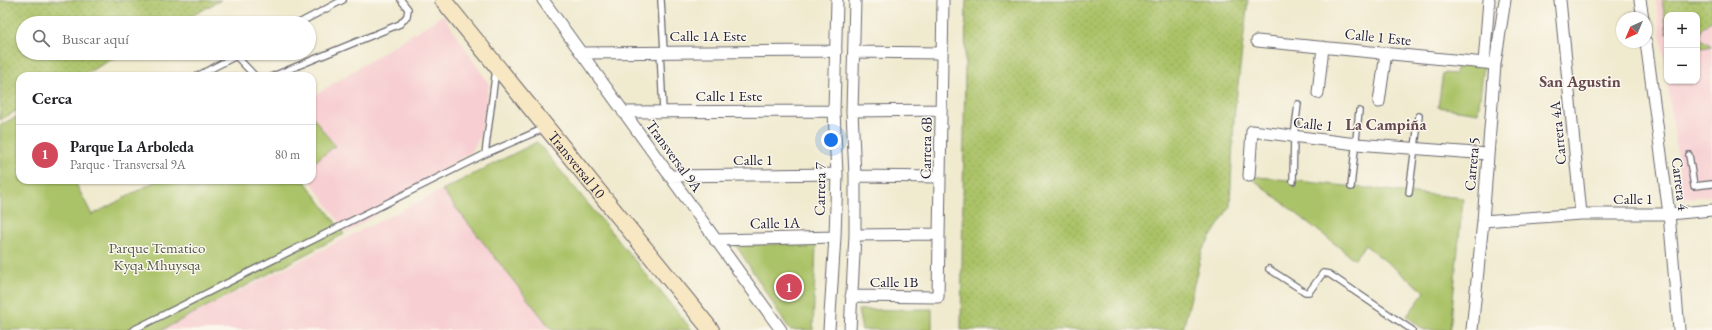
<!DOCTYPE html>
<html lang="es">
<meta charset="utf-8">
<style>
body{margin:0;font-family:"EB Garamond",serif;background:#f2f2f2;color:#202124}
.controls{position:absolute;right:12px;top:12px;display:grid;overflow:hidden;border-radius:8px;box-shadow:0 1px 3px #0004}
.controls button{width:36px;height:36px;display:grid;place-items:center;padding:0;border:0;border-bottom:1px solid #e0e0e0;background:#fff;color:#202124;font:20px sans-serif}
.compass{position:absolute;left:1616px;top:12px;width:36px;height:36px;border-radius:50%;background:#fff;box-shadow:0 1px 3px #0004;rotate:224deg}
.you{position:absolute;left:831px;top:140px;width:14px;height:14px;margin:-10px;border:3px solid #fff;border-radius:50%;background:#1a73e8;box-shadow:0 0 0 6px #1a73e833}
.badge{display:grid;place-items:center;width:26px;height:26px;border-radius:50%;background:#d1495b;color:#fff;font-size:13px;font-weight:700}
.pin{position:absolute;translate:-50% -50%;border:2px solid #fff;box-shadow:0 1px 4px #0006}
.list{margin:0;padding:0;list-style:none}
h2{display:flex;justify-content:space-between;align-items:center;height:52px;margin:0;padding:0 16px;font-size:17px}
h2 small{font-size:13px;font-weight:400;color:#757577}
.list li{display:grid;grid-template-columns:26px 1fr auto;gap:12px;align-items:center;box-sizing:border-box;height:60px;padding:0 16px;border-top:1px solid #e0e0e0}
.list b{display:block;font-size:15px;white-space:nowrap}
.list p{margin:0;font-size:13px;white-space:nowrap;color:#757577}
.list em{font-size:13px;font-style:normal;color:#757577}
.icon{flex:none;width:22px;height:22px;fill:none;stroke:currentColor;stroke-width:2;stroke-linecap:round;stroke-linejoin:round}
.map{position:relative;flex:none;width:1712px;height:330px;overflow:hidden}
.search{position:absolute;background:#fff;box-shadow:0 1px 3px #0004;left:16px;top:16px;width:300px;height:44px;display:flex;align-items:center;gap:10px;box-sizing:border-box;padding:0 14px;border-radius:22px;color:#757577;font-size:15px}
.panel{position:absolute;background:#fff;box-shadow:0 1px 3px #0004;left:16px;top:72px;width:300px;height:112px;border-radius:12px}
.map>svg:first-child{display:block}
.built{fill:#f7cfd2}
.grass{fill:url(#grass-dots);stroke:#667252}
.green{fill:#abc368;stroke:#667252}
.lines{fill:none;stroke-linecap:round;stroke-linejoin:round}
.lane-casing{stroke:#6a686f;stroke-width:8}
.street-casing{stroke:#6a686f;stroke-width:13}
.secondary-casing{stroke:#6a686f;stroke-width:18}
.lane{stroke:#fff;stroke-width:5.5}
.street{stroke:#fff;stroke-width:11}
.secondary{stroke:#f8e7c3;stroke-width:16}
.labels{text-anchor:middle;stroke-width:3;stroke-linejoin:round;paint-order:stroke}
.street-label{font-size:15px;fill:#22223b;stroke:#fbf7ec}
.park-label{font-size:15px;fill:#525a4b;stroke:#fbf7ec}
.neighbourhood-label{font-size:16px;font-weight:bold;fill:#664950;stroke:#fbf7ec}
</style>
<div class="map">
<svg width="1712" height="330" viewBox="0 0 1712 330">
<defs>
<pattern id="grass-dots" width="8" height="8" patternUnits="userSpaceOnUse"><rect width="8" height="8" fill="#abc368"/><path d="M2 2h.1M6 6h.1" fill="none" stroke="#93a75b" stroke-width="1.8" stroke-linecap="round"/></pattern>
</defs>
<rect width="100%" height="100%" fill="#fbf7ec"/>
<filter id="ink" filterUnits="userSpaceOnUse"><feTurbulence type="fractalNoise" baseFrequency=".025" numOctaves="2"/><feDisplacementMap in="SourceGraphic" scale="8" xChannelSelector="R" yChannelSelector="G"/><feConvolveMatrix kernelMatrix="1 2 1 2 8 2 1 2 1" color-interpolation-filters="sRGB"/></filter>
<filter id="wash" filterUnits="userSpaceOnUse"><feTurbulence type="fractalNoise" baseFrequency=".012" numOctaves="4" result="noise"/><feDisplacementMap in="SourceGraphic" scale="16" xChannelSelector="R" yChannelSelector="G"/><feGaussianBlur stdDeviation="0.9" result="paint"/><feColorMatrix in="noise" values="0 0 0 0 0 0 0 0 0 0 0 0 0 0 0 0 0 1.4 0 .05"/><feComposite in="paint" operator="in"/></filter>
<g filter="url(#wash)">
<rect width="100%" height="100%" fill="#f0eacf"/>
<path class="built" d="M1656,0H1712V196L1683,198L1667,81H1697V15H1667V80Z
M443,15L489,84L480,136L472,151L347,233L310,180H312V97Z
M442,190L552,330H161Z"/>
<path class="grass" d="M0,0H221L179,23H23V53H124L81,76H20V109L0,120Z
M966,0H1248L1234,118L1230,206L1202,251L1183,330H961Z
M1662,0H1712V19L1702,29L1699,38L1712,46L1697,49V15H1667V34Z"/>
<path class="green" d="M1457,60L1484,64L1478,113L1438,107L1443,73L1455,74Z
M20,115V180H74L92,215L158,180H304L344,234L162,330H0V125Z
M312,116L335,146L312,164Z
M537,142L692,330H552L442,190Z
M1249,176L1463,198L1450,330H1424L1407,316L1425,292L1365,245L1354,259Z
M816,243L813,330H790L736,245Z
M932,309V330H862L858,310Z"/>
</g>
<g filter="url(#ink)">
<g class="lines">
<g class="lane-casing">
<path id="lane" d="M661,0L664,51
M299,23L343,0
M660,51L663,111
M236,56L255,76
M197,76L242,53
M273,76L400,24L407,16L408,9L401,0
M485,154L496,69
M1689,155L1694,186L1712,184
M1293,181L1294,137L1298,104
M1351,187L1359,111
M1409,193L1419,116
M1269,269L1305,292H1309L1323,273L1329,274L1412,330
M133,330L485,154L545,128"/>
</g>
<g class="street-casing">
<path id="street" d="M543,0L781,330
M1560,0L1581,214
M1640,0L1643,18
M1257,41L1495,64
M1646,42L1669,214L1679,330
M854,52L942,53
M581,53L836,51
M1484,63L1489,0
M1318,93L1323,47
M1379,102L1386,53
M852,111L941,110
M623,112L834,111
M669,176L837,174
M855,176L940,177
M1249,176L1252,131L1356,144L1488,154
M1483,221L1581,214H1669L1712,210
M855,235L939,234
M715,240L835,237
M851,296L938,297L943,0
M829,330L835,237L837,174L834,111L837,0
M850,330L855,235V176L852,111L855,0
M1472,330L1483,221L1495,64L1505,0"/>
</g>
<g class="secondary-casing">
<g id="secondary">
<path id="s1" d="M443,0L711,330"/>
</g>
</g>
<use href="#lane" class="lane"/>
<use href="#street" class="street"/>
<use href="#secondary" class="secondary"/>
</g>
</g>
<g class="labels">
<g class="street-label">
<text x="708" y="41">Calle 1A Este</text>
<text transform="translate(1378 37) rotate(6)" y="5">Calle 1 Este</text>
<text x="729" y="101">Calle 1 Este</text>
<text transform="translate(1313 124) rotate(6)" y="5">Calle 1</text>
<text transform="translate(1558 133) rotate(-96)" y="5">Carrera 4A</text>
<text transform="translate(926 148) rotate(-89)" y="5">Carrera 6B</text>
<text transform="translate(674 156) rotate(54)" y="5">Transversal 9A</text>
<text x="753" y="165">Calle 1</text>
<text transform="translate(1472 164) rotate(-85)" y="5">Carrera 5</text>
<text dy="5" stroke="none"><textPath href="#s1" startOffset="212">Transversal 10</textPath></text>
<text transform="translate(1680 184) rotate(83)" y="5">Carrera 4</text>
<text transform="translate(820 189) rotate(-89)" y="5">Carrera 7</text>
<text x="1633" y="204">Calle 1</text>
<text transform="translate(775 223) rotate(-1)" y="5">Calle 1A</text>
<text x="894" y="287">Calle 1B</text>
</g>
<g class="park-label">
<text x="157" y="253">Parque Tematico<tspan x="157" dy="17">Kyqa Mhuysqa</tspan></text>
</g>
<g class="neighbourhood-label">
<text x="1580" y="87">San Agustin</text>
<text x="1386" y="130">La Campiña</text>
</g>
</g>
</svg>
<div class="controls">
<button>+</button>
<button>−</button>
</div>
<svg class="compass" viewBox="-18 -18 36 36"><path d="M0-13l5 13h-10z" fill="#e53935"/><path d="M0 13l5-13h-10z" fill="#757577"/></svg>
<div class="you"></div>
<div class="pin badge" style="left:789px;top:287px">1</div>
<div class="search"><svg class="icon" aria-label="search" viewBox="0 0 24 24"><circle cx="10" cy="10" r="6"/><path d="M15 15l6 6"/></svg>Buscar aquí</div>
<section class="panel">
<h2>Cerca<small></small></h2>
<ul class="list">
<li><span class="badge">1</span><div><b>Parque La Arboleda</b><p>Parque · Transversal 9A</p></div><em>80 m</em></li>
</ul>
</section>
</div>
